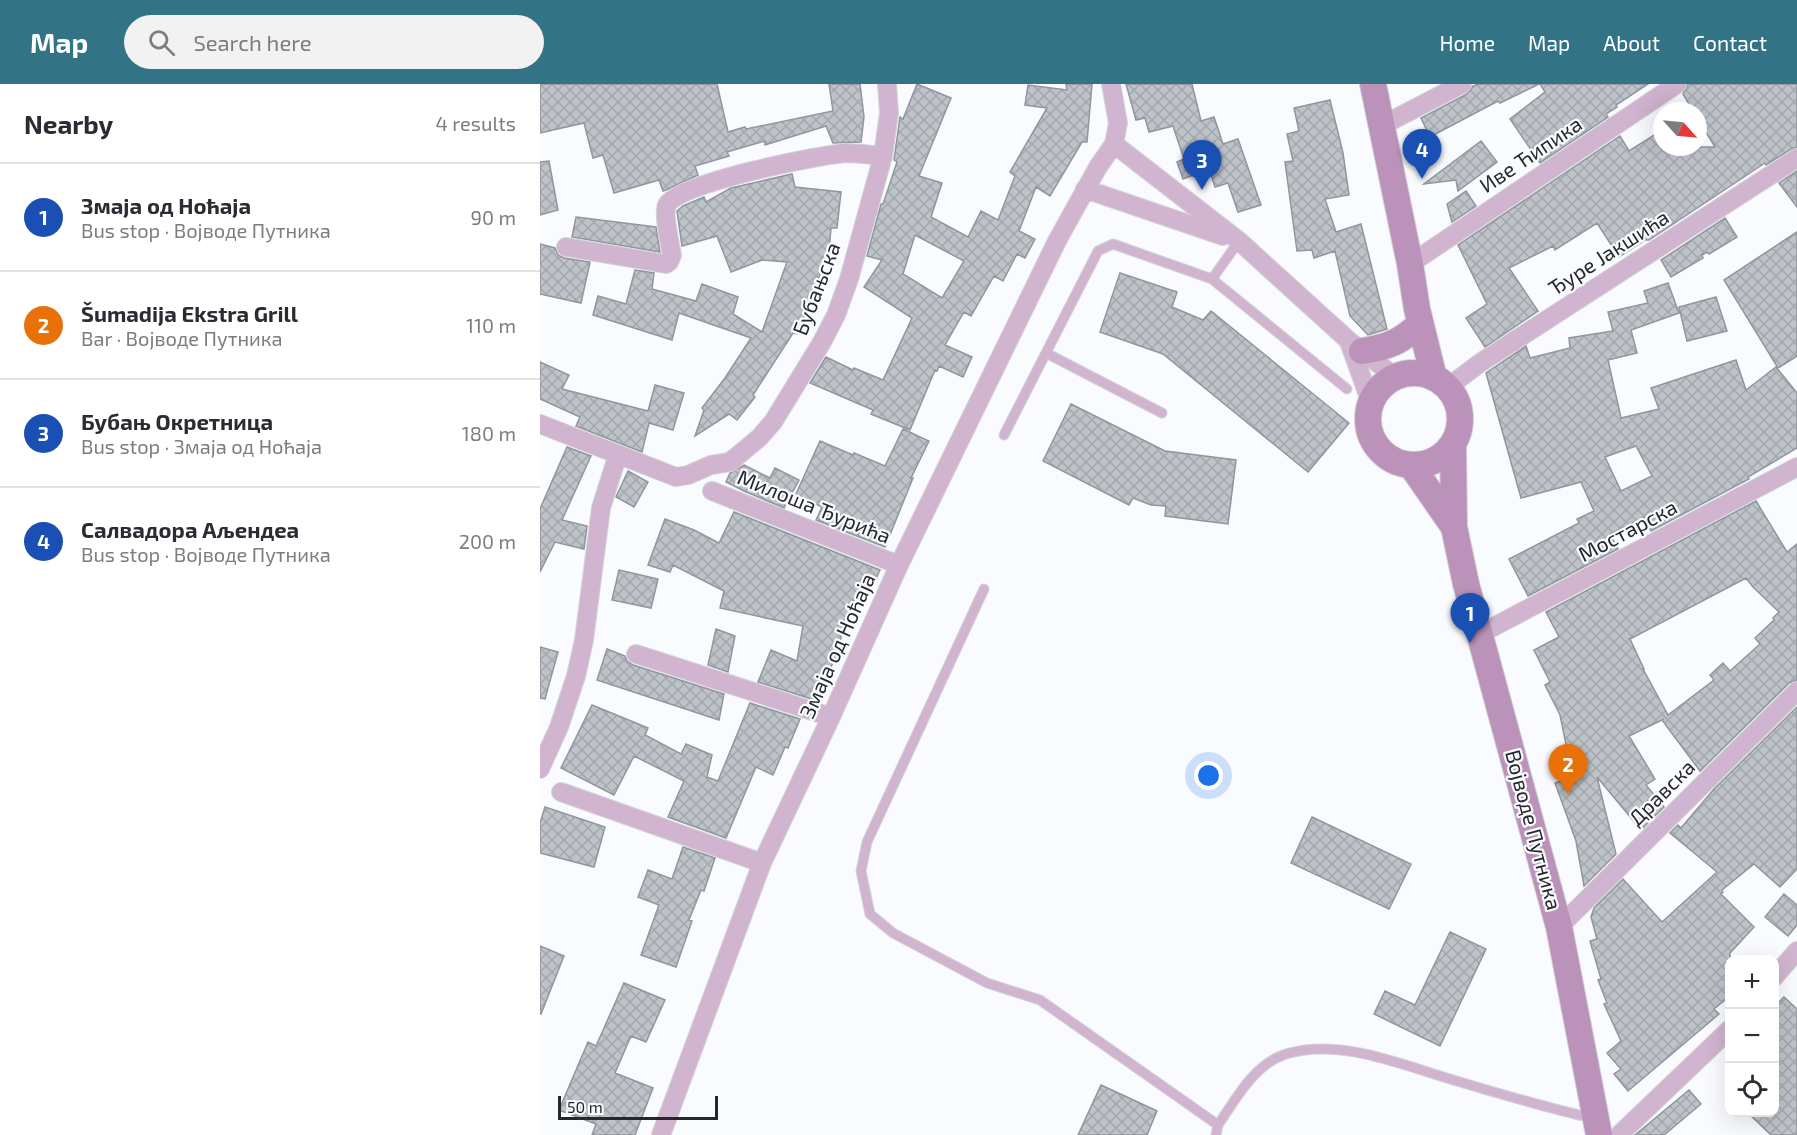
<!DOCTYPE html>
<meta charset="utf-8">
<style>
body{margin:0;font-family:"Exo 2",sans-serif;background:#f2f2f3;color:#2b2b33}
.controls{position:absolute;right:18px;bottom:18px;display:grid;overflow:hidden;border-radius:12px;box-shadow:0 6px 24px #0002}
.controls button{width:54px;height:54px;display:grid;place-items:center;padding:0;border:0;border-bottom:2px solid #e1e1e2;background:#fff;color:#2b2b33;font:30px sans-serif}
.compass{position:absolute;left:1113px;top:18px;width:54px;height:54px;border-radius:50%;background:#fff;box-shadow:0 6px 24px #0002;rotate:117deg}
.scale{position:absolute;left:18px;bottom:15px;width:160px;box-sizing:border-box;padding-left:6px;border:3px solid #25272a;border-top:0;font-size:16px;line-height:21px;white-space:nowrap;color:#25272a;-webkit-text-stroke:4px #f9fbfe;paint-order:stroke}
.you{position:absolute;left:669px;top:692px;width:21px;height:21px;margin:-15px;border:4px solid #fff;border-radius:50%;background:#1a73e8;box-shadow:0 0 0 9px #1a73e833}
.badge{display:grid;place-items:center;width:39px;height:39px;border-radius:50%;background:#327386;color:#fff;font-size:20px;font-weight:700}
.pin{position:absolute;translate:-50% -50px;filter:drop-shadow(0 2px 3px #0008)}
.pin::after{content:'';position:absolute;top:32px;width:21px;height:18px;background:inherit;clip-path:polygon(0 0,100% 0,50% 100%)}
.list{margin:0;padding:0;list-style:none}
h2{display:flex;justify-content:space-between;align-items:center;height:78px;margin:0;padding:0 24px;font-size:26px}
h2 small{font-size:20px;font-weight:400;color:#7c7c81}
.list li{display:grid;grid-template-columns:39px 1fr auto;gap:18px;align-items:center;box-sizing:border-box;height:108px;padding:0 24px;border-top:2px solid #e1e1e2}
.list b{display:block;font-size:22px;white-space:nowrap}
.list p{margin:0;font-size:20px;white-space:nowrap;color:#7c7c81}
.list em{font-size:20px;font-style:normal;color:#7c7c81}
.icon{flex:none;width:33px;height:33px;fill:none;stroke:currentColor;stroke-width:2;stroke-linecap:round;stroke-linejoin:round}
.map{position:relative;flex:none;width:1257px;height:1051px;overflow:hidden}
header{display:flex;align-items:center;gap:36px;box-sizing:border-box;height:84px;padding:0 30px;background:#327386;color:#fff}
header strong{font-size:28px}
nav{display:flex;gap:33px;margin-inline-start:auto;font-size:21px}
.search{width:420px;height:54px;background:#f2f2f3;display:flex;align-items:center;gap:15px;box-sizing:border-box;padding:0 21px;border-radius:33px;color:#7c7c81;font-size:22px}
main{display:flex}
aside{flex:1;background:#fff}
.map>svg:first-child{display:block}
.building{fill:url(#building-cross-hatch);stroke:#91959c;stroke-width:1.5;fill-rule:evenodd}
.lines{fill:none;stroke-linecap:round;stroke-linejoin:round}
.lane-casing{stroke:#d3d5d8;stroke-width:11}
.street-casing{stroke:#d3d5d8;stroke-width:20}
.secondary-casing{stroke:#d3d5d8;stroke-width:28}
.lane{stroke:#d1b4cf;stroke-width:9}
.street{stroke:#d1b4cf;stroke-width:18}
.secondary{stroke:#bb92b9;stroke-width:26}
.labels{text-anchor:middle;stroke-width:4.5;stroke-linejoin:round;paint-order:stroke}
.street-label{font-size:21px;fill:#25272a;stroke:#f9fbfe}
</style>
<header>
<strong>Map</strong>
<div class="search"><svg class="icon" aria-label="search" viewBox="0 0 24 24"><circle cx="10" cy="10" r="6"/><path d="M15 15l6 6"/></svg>Search here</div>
<nav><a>Home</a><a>Map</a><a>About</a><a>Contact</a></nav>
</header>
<main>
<aside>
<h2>Nearby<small>4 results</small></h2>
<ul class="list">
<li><span class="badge" style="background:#1a4fb4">1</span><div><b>Змаја од Ноћаја</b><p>Bus stop · Војводе Путника</p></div><em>90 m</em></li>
<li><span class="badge" style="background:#e8710a">2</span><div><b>Šumadija Ekstra Grill</b><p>Bar · Војводе Путника</p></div><em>110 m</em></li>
<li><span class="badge" style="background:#1a4fb4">3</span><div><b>Бубањ Окретница</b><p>Bus stop · Змаја од Ноћаја</p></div><em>180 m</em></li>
<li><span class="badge" style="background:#1a4fb4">4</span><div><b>Салвадора Аљендеа</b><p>Bus stop · Војводе Путника</p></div><em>200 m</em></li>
</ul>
</aside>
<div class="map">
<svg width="1257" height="1051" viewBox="0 0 1257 1051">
<defs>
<pattern id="building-cross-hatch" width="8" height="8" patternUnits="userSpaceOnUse" patternTransform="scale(1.5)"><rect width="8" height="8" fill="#bec3c9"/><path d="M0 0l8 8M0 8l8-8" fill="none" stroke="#a3a8ad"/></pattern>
</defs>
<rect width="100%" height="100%" fill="#f9fbfe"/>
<path class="building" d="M0,0H177L188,48L205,43L206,45L293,27L289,0H320L324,33L321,58L293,59L286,42L225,61V57L187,68L189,72L155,82L158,91L126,106L123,107L119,96L74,109L63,71L53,74L44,39L0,49Z
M377,0L411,14L379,92L402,99L391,133L428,153L441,127L458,136L475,92L470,88L507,24L485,21L488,1L527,6L526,0H552L547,58H542L510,112L496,103L479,147L495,155L485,174L477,170L463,197L454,192L431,232L424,228L405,261L432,273L423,293L399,282L397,287L395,286L370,346L331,330L333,326L270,299L286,273L313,286L314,284L343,296L372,234L324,203L342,176L327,172L341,120H343L357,78L354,76L360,33L363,35ZM375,151L424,177L402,214L363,190Z
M586,0H652L661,37L674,33L683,60L698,55L721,121L698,128L688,99L675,103L669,85L643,95L637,78L644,75L633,42L609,48L605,34L596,36Z
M938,0H999L960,19L958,17L890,53L881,34L927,10L933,2Z
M1000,0H1108L1076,21L1077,23L1066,30L1068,33L1000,79L970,35L1005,8Z
M1148,0H1257V63L1251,65L1226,81L1225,79L1109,156H1105L1079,173L1057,139L1015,166L1013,162L969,184L998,227L945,263L926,234L947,220L918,161L1080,52L1089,67L1122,46V63H1175L1158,35V27H1153L1143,10Z
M790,16L803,69L809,111L785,115L796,148L821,140L847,245L828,251L810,232L795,167L774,174L772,166L757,167L745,78L753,77L747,50L759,47L754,24Z
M941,57L957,78L918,107L916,96L884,100Z
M9,77L18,126L0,131V78Z
M1257,87V123L1239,99Z
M252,90L255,103L301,108L297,144H291L288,177H285L258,250L253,249L213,311L215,313L197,336L189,330L155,352L164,326L162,324L185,294L211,254L139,229L132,256L53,231L58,212L86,220L95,186L114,189L112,205L156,217L162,200L198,213L193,230L222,248L247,178L222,176L191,188L177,152L142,162L137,127L143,122L164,113L166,118L191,104Z
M926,107L936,122L912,138L907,120Z
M36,133L116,143L120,168L32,153Z
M1185,134L1197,153L1169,170L1167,168L1162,171L1163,174L1131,193L1121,176Z
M1257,148V272L1238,284L1184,196Z
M0,160L15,164L18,171L24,174L50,178L41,219L0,210Z
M580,189L637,208L632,223L663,236L671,227L809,339L768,388L623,270L560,248Z
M1128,199L1139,229L1091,246L1097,269L1068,276L1081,334L1119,325L1111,304L1196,276L1206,306L1236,283L1257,309V364L1208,393L1209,395L1111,447L1104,433L1070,450L1078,465L988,512L969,475L1039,439L1037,435L1054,427L1041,398L981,414L946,289L986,262L990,274L1030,264L1029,254L1073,247L1068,228L1108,219L1104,207ZM1096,362L1112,392L1081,407L1065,373Z
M1176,213L1187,247L1147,257L1139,223Z
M0,278L29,291L22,305L108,327L115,301L144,309L133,346L109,339L102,368L36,342L40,333L0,315Z
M531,320L625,367L696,376L688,440L625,432L626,422L611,421L593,414L589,421L503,377Z
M363,345L389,357L371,394H373L345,463L276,436L282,423L256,410L280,357L313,371L314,369L345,382Z
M27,363L51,372L22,436L47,442L44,465L15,458L0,488V425Z
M204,381L230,394L235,384L259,396L244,424L204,407L186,398L190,389Z
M88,387L108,398L94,423L76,413Z
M1216,417L1247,468L1257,460V596L1249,599L1160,687L1122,636L1124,635L1089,652L1115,695L1106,701L1124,723L1101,746L1057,693L1076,770L1044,802L1036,757L1015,699L1027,695L1018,675L1028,670L1020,631L1005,601L1010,598L994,566L1019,553L1006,528ZM1206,494L1213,503L1239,528L1233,534L1234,536L1215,554L1220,560L1190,587L1183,579L1170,591L1174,596L1128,631L1103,585H1104L1090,555Z
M194,428L340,486L324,521L314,516L304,538L297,573H295L278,617L218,598L231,566L257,577L263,542L180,524L184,507L133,481L130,488L108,481L125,435L154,446L179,459Z
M79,486L118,495L111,524L72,516Z
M176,545L195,552L188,588L168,581Z
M0,563L18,568L5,615L0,614Z
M67,565L85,572L87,577L93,581L184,610L179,636L57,596Z
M210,619L260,635L248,664L245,663L233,691L216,683L186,754L128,733L144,697L94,672L74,711L21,684L52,621L108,644L105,651L141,670L146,660L172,671L167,693L178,697Z
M1257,623V785L1240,803L1214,780L1182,806L1183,808L1181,810L1214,843L1190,869V912L1174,925L1179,930L1088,1007L1074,990L1081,985L1067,969L1081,957L1064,920L1067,919L1058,896L1061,895L1050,857L1057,855L1051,833L1054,824L1083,795L1122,838L1177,788L1130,749L1138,741L1141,744L1174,705Z
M5,723L65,743L54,783L0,769V739Z
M772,733L871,780L849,825L751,779Z
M143,763L175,774L164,807L161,806L149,836L152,837L136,883L101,871L119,821L98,813L108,786L132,795Z
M1244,810L1257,821V841L1248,852L1225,833Z
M910,848L946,865L900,962L834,930L845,907L875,921Z
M0,862L24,872L1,930H0Z
M84,899L125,916L106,958L91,952L75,989L113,1004L95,1051H52L56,1040L19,1026L48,958L56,962Z
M1244,913L1257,925V1051H1231L1208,1029H1234V923Z
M561,1001L617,1027L607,1051H538Z
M1149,1006L1161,1020L1124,1051H1095Z"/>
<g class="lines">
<g class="lane-casing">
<path id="lane" d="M672,195L699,157
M506,269L622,329
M464,351L558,167L573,160L672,195L807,305
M444,505L327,758L321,787L330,830L353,849L447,899L500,916L678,1041
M676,1051L678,1041C696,1015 714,980 746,970C801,953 867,983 920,998C964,1011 1007,1024 1052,1034"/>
</g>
<g class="street-casing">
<path id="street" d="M843,41L922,0
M574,60L699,157L808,256L845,285L853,294
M545,105L683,152
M26,163L126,180L129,178L132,171C130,160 123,130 127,121C137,99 279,71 306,69C318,69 331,71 343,72
M870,180L1137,0
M809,258L831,319
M908,303L940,279L1257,74
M0,340L136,393L148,391L171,381L190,378L219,354L233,338L282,258L296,231L309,195L343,72L349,29L347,0
M172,407L359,481
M940,550L1257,383
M96,570L291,633
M0,685L19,643L36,592L44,556L61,424L78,370
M21,708L222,779
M1019,843L1257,607
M1234,893L1257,867
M121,1051L222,779L291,633L359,481L517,157L558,83L574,60L578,39L571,0
M1079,1051L1190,945"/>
</g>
<g class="secondary-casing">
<path id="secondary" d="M833,0L870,180L877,225L894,294
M822,267C842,264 857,260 873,246
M828 335a46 46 0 1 1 92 0a46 46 0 1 1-92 0Z
M913,360L914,443L926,500L1019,843L1059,1051
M871,381L914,443"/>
</g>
<use href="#lane" class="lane"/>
<use href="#street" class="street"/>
<use href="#secondary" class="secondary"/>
</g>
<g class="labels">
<g class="street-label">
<text transform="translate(991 71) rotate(-34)" y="7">Иве Ћипика</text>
<text transform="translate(1069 169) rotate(-33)" y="7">Ђуре Јакшића</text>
<text transform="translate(277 205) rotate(-69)" y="7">Бубањска</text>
<text transform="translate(274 423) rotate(22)" y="7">Милоша Ђурића</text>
<text transform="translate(1088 447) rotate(-28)" y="7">Мостарска</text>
<text transform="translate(298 562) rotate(-66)" y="7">Змаја од Ноћаја</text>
<text transform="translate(1122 709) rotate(-45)" y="7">Дравска</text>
<text transform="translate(993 746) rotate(75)" y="7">Војводе Путника</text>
</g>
</g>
</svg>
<div class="controls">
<button>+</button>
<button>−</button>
<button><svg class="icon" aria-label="locate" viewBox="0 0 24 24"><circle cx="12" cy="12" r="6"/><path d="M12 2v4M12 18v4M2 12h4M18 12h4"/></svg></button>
</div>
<svg class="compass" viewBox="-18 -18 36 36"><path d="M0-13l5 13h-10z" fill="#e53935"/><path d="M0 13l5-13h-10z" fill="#7c7c81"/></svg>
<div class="scale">50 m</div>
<div class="you"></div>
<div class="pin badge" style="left:930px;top:559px;background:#1a4fb4">1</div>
<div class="pin badge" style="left:1028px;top:710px;background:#e8710a">2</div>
<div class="pin badge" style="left:662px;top:106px;background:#1a4fb4">3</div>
<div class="pin badge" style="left:882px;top:95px;background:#1a4fb4">4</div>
</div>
</main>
